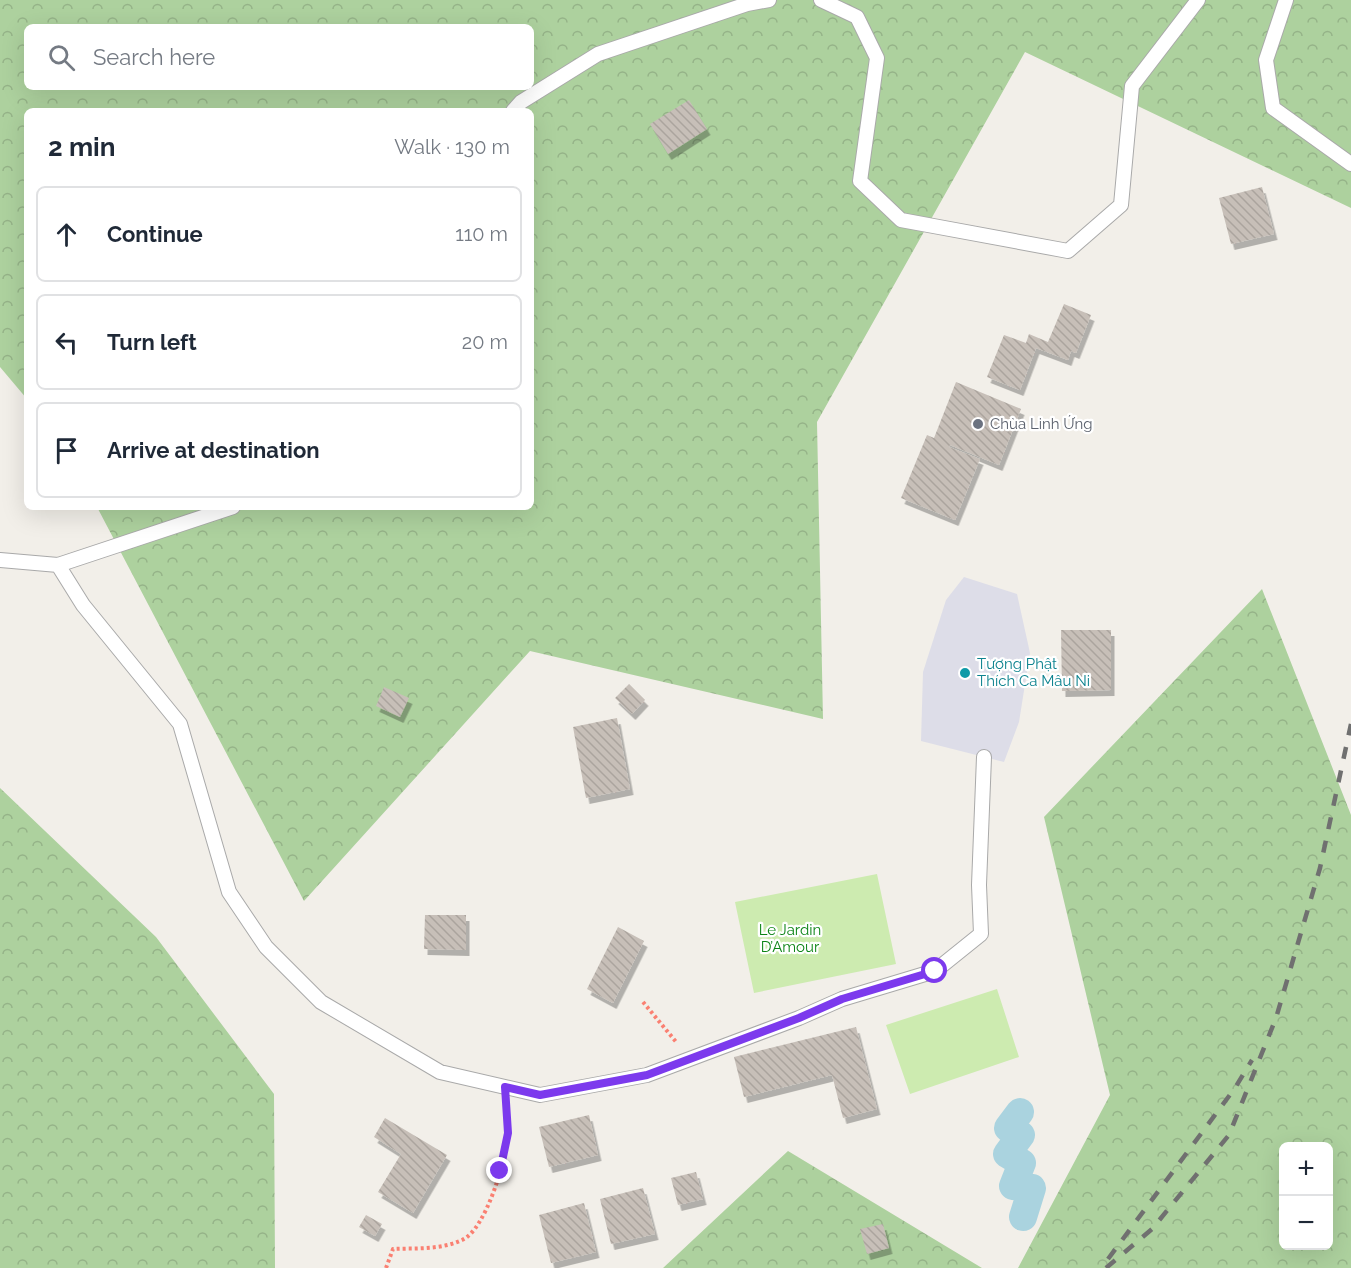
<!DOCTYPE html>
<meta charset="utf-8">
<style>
body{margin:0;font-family:Raleway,sans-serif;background:#f2f2f3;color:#1f2937}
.controls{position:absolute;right:18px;bottom:18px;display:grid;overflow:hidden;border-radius:9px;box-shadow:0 6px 24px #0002}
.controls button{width:54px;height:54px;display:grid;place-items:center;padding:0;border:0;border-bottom:2px solid #e0e1e3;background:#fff;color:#1f2937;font:30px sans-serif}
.stop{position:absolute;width:18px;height:18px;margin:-14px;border:4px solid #7c3aed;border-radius:50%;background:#fff}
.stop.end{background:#7c3aed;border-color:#fff;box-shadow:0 2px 6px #0008}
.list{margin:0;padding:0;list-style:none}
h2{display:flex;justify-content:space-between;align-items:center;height:78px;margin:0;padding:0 24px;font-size:26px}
h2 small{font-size:20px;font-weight:400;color:#747a83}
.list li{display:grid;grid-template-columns:39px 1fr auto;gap:18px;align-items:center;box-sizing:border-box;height:96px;margin:0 12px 12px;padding:0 12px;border:2px solid #e0e1e3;border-radius:9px}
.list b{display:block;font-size:22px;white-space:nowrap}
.list em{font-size:20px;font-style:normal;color:#747a83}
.icon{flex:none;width:33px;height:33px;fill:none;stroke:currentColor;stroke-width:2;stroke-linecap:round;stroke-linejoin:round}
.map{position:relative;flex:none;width:1351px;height:1268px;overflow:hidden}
.search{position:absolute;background:#fff;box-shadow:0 6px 24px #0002;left:24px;top:24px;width:510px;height:66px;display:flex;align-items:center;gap:15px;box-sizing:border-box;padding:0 21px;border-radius:9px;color:#747a83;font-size:22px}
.panel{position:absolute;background:#fff;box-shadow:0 6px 24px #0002;left:24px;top:108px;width:510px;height:402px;border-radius:9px}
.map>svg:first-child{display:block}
.forest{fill:url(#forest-crowns);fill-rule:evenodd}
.garden{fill:#cdebb0}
.plaza{fill:#dddde8}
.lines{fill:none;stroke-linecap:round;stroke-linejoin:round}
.canal{stroke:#aad3df;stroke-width:28}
.building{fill:url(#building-back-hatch);filter:url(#shadow)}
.service-casing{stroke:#a9a9a9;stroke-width:16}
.path{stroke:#fa8072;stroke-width:4;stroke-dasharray:3 3;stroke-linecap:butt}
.service{stroke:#fff;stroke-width:14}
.rail{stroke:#707070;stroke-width:4.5;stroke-dasharray:12 12;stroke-linecap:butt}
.route{stroke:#7c3aed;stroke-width:8}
.worship-dot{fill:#6b7280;stroke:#fff;stroke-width:2}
.culture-dot{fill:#0f9aa8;stroke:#fff;stroke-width:2}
.labels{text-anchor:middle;stroke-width:4.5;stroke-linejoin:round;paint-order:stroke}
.worship-label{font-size:15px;fill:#5b616d;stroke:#fff;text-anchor:start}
.culture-label{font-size:15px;fill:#0d838f;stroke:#fff;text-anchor:start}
.park-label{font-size:15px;fill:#0c8416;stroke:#fff}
</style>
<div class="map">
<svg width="1351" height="1268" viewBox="0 0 1351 1268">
<defs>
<pattern id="forest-crowns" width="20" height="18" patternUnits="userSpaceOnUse" patternTransform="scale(1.5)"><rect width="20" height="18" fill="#add19e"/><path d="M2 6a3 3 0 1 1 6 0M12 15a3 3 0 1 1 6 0" fill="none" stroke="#95b388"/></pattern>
<pattern id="building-back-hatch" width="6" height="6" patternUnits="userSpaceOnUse" patternTransform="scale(1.5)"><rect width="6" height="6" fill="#c7bfb8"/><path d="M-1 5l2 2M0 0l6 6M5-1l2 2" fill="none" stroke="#aba49e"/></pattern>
<filter id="shadow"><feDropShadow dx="3.5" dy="6" stdDeviation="0" flood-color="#0004"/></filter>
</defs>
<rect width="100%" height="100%" fill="#f2efe9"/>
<path class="forest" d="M0,0H1351V208L1025,52L817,422L823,719L530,651L304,901L97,507H531V111H27V399L0,367ZM27,27H531V87H27Z
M1262,589L1351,815V1268H1018L1110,1095L1044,817ZM1328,1146V1246H1284V1146Z
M0,788L156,937L274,1094L275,1268H0Z
M788,1151L982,1268H663Z"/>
<path class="garden" d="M877,874L896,964L754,993L735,902Z
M997,989L1019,1057L910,1094L886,1025Z"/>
<path class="plaza" d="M964,577L1017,594L1030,653L1019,722L1004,762L921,741L923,672L946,600Z"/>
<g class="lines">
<path class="canal" d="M1020,1112L1008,1128L1021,1135L1007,1154L1022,1163L1013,1186L1032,1188L1023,1217"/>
</g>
<path class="building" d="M689,100L707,129L668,154L650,124Z
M1262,187L1274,234L1231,244L1219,198Z
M1064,304L1091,315L1076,353L1071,351L1068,360L1036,348L1020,390L987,377L1004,335L1026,343L1029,334L1048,342Z
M956,382L1021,409L999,465L950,445L949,447L980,459L955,520L901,498L927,435L934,438Z
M1061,630H1111V690L1062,691Z
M629,684L645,700L632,714L615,698Z
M384,687L409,698L400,717L376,706Z
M617,718L630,789L586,798L573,727Z
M425,915H466V950L424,949Z
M618,927L644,941L613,1003L587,989Z
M856,1027L877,1109L843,1118L832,1075L744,1097L734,1057Z
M589,1115L598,1155L549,1167L539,1127Z
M385,1118L447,1155L413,1213L378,1192L401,1154L374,1137Z
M696,1172L703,1199L678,1205L671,1178Z
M643,1188L655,1234L611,1244L600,1199Z
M584,1203L596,1252L551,1263L539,1215Z
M366,1215L382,1224L375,1236L359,1227Z
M883,1224L889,1248L867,1254L860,1229Z"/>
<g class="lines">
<g class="service-casing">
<path id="service" d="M821,0L857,17L877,58L860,181L901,220L1068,251L1121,205L1132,86L1198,0
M1286,0L1266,60L1273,108L1351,164
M513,111L521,102L598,54L747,4L769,0
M0,560L58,565L233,507
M58,565L83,605L180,724L229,892L266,947L321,1002L440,1072L540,1095L647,1075L799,1018L842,999L935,971L981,934L979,885L984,757"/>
</g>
<path class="path" d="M643,1002L677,1043
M386,1268L393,1249C415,1248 441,1250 462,1240C486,1230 507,1157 508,1132C508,1124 507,1116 507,1109"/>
<use href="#service" class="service"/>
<path class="rail" d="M1108,1259L1235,1088L1252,1060
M1106,1268L1152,1229L1229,1135L1276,1018L1320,868L1351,724"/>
</g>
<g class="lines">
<path class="route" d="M500,1171L508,1133L505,1087L540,1095L647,1075L799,1018L842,999L935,971"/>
</g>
<circle class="worship-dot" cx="978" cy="424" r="6"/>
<circle class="culture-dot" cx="965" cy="673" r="6"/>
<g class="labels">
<g class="worship-label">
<text x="990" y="429">Chùa Linh Ứng</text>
</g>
<g class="culture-label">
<text x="977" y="669">Tượng Phật<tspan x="977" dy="17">Thích Ca Mâu Ni</tspan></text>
</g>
<g class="park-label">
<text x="790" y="935">Le Jardin<tspan x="790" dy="17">D’Amour</tspan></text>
</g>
</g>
</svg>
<div class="controls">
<button>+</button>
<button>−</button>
</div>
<div class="stop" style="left:935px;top:971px"></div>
<div class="stop end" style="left:500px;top:1171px"></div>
<div class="search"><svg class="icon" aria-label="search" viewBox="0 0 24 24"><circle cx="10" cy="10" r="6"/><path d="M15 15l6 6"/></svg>Search here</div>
<section class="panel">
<h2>2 min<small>Walk · 130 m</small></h2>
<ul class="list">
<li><svg class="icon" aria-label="ahead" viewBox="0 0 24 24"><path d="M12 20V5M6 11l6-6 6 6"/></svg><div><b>Continue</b></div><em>110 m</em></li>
<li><svg class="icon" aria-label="left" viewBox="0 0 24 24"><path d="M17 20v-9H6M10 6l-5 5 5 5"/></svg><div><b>Turn left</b></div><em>20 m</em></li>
<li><svg class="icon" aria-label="arrive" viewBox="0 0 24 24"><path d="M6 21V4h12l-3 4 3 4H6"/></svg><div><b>Arrive at destination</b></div></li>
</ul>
</section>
</div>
